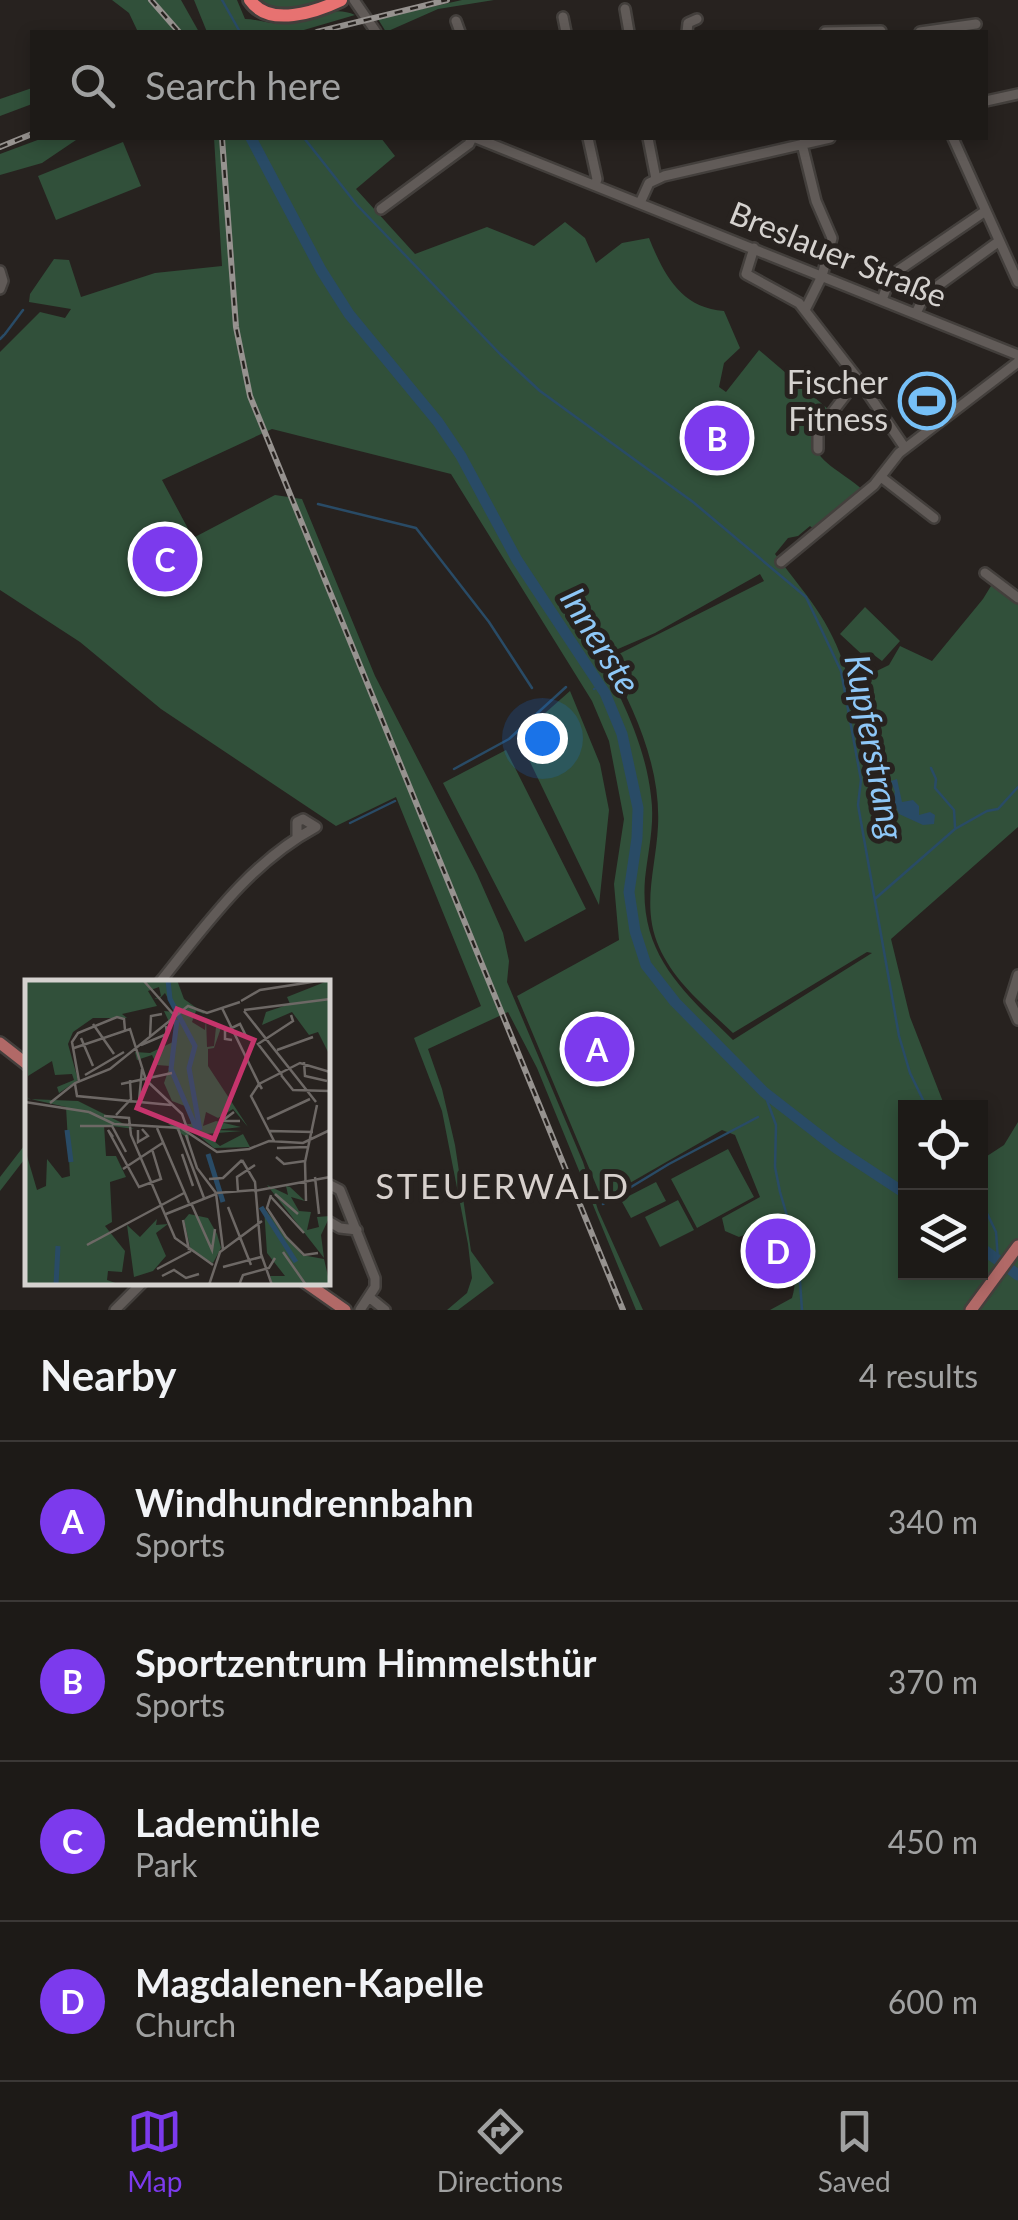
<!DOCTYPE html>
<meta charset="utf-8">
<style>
body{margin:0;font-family:Lato,sans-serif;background:#252320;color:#f1f3f6}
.controls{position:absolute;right:30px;bottom:30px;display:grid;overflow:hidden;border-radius:0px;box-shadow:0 5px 15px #0003}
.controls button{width:90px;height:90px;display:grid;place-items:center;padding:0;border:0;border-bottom:2px solid #3b3836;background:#1d1a17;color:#f1f3f6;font:50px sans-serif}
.you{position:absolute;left:542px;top:738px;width:35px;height:35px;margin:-25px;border:8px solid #fff;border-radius:50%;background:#1a73e8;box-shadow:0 0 0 15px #1a73e833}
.badge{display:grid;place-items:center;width:65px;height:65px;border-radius:50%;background:#7c3aed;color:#fff;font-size:32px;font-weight:700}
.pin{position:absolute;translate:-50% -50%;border:5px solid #fff;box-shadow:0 2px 10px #0006}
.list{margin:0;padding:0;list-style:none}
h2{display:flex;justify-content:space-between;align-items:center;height:130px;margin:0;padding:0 40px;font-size:42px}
h2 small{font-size:32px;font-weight:400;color:#a0a1a1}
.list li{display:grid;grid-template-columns:65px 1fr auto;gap:30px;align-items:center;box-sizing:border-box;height:160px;padding:0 40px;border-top:2px solid #3b3836}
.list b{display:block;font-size:38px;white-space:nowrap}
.list p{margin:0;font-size:32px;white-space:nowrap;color:#a0a1a1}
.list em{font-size:32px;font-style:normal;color:#a0a1a1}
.icon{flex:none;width:55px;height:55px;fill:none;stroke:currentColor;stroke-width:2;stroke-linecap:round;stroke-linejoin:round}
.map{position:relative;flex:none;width:1018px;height:1310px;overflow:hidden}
.search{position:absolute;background:#1d1a17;box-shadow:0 5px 15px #0003;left:30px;right:30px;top:30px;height:110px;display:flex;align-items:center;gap:25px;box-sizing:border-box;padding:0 35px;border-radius:0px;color:#a0a1a1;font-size:38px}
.sheet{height:770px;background:#1d1a17}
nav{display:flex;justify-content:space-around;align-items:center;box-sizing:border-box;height:140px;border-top:2px solid #3b3836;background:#1d1a17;font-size:28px;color:#a0a1a1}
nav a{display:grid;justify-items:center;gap:5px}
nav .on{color:#7c3aed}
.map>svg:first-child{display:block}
.green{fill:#31503a;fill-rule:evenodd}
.water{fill:#294b66}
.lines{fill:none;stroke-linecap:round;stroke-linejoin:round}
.stream{stroke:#294b66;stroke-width:2.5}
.river{stroke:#294b66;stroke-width:11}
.minor-casing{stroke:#433f3c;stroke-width:14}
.major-casing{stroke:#433f3c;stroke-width:16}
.highway-casing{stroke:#433f3c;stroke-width:18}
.minor{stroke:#615b58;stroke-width:9}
.major{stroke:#b16967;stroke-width:11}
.highway{stroke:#e77271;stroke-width:12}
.rail-casing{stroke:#96928f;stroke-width:6}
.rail{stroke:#27221f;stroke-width:2.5;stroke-dasharray:8;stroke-linecap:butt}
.labels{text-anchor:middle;stroke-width:10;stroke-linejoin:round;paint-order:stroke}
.street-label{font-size:32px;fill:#d5d2cf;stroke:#27221f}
.poi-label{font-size:32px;fill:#d5d2cf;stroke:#27221f;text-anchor:end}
.water-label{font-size:35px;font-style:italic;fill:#8ec7f7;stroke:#27221f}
.neighbourhood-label{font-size:35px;letter-spacing:2.5px;fill:#d7d0cc;stroke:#27221f}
.inset-river{fill:none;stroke:#294b66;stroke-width:5}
.inset-road{fill:none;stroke:#6d6865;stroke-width:2.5}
.view{fill:#c5346c;fill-opacity:0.15;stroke:#c5346c;stroke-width:5}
.inset-edge{fill:none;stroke:#d5d2cf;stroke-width:5}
</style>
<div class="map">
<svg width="1018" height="1310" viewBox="0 0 1018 1310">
<rect width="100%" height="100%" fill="#27221f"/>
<path class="green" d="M112,0H181L199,32H138L129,13Z
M194,0H237L245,19C258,19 270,25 284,23C307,20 333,4 355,15L297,32H207Z
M258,0H322C306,11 285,11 265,8Z
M462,0H494L438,9L386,32L378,19Z
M32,88V104L0,116V99Z
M43,138H79L42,163L0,175V154Z
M214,138H381L395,156L356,189L415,254L487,227L534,246L565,222L585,238L596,263L622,243L649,238C664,275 681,308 724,311L740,348L724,363L719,387L726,392L759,350L828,409C793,456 833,463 864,491L816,531L810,526L798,536L788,538L775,554C812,603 833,623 850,684L889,665L900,646L932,661L983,599L994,581L1018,603V827L891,939L910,1017L945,1107L906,1108V1272H980L981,1160L1004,1145L1018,1122V1310H770L792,1298C800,1271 791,1245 777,1222L739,1237L725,1231L722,1218L760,1197L735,1135L722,1130L602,1199L517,996L619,940L614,884L624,819L609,741L592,701L451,474L272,429L162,480L193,538L275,495L302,499L375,676L477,874L503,933L509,961L507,982L583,1162L598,1210L643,1310H636L537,1068L508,1012L428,1049L442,1089L455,1145L471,1251L494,1283L458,1310H447L467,1293L472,1278L468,1244L442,1111L414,1038L481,1006L396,797L336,826L161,709L80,642L0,590V352L40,312L65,318L71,309L29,302L30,294L54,259L69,260L81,297L155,273L222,266ZM760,574L764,581L607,660C635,709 661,768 658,826C656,868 641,906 659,947C675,983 705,1006 733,1033L867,952L872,953L733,1040C684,992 639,955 645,879C648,851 655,824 651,796C644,735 614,686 588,632L604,655L655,633Z
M123,142L141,186L56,220L38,176Z
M865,607L900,641L882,661L874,655L868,660L840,634Z
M570,691L600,764L609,810L599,905L518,737Z
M506,750L586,909L525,942L443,783Z
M27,1142V1156L0,1191V1177Z
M728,1149L754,1197L697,1228L671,1179Z
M656,1182L666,1201L631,1218L621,1200Z
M678,1200L694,1230L660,1247L645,1217Z"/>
<path class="water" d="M897,779L902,802L913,800L919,806V815L930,812L935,815L934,824L923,825L899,814L893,800L895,792L891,781Z"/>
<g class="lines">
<path class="stream" d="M222,0L240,32
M304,138L357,205L501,355L540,391L693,502L806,597L841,671L861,780L858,805L899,1036L910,1073L927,1108
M5,334L23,310
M0,339L4,335
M318,504L416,528L489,622L532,688
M594,689L600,686
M931,768L936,779L935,788L954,810L955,827
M454,769L509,739L566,687
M350,823L395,801
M876,898L955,829L987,811L998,809L1018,787
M764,1092L776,1125L775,1167L780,1192L798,1253L802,1310
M980,1199L996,1232L998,1260
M603,1204L669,1164L758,1117"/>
<path class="river" d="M251,138L321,270L349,314L438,422L461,456L517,560L605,693L622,734L638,808L637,838L629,892L635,931L646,965L675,1002L764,1092L836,1148L906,1194
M980,1247L1018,1275"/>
<g class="minor-casing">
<path id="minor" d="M354,0L376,32
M625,9L629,32
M563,17L566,32
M456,21L460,32
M687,32L688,23L697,19
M825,32L881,31
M920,32L976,24
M986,101L1018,94
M476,138L1018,355
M588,138L597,179L595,185
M648,138L656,179
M953,138L1018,282
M802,144L816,201L832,238L822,276L805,310
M640,203L649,183L664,176L830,138
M381,209L469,144L472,138
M754,248L746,274L799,303L858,379
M0,271L3,281L0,289
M882,300L890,278L899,270L984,212
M916,313L925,295L998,242
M818,449V431L858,379L905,448
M881,477L934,518
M781,562L874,485L899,453L1018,362
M985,573L1018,598
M1018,975L1010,1001L1018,1020
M160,982C206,925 249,863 316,827L303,819L297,822V837
M328,1184L340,1190L375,1278V1287L360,1310
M328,1221L340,1228L357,1230
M369,1297L385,1310
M115,1310L143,1282"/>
</g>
<g class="major-casing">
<path id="major" d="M0,1043L28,1065
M305,1282L345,1310
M971,1310L1018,1246"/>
</g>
<g class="highway-casing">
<path id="highway" d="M250,0C269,28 316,12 341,0"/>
</g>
<use href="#minor" class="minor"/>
<use href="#major" class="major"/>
<use href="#highway" class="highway"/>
<g class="rail-casing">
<path id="rail" d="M151,0L179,32
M317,32L447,0
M222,138L236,327L250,396L623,1310
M0,147L32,134"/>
</g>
<use href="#rail" class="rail"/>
</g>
<defs>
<g id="stadium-ring" transform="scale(2.875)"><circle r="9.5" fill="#27221f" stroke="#76c0f7" stroke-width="1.5"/><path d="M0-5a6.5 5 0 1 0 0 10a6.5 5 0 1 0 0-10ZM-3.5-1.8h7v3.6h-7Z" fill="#76c0f7"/></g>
</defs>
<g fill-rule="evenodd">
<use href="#stadium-ring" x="927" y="401"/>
</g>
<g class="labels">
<g class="street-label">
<text transform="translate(838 255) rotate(22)" y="11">Breslauer Straße</text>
</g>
<g class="poi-label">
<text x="888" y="394">Fischer<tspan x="888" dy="37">Fitness</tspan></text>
</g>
<g class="water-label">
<text transform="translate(600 641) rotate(58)" y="12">Innerste</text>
<text transform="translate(874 747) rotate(79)" y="12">Kupferstrang</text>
</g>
<g class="neighbourhood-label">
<text x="503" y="1199">STEUERWALD</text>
</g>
</g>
<g transform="translate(25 980)">
<rect width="305" height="305" fill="#27221f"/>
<path d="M0,0H152L159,19L180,34L171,31L167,42L180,50L181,38L182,67L189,66L191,47L197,45L189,68L183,69V86L223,147L208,129L193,138L181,132L178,146L191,141L216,147L190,150L217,151L180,154L195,166L218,154L225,167L189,168L163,147L164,159L143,144H166L165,128L147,121L139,103L145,86L132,85L127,75L112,80L110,72L125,73L150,61L151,42L145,44L139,31L150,32L140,13L135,18L129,19L136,16L134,7L123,11L132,26L97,34L102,38H68L48,52L43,64L53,100L34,113L32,107L49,100L47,94L30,95L27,81L3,96ZM305,0V76L293,52L284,55L267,32L237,45L241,32L265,24L262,17ZM0,113L3,119L53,121L109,149L79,145L81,176H91L101,197L85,202L87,242L80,246L100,271L97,292L83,291L82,300L96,305H0V169L12,210L21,206L22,179L37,198L45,196L41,127L1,118ZM242,205L263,215L261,206L265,207L280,221L266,217L274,231L286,232L282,250L294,247L292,237L305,236L296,255L299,278ZM239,228L277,275L299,279L305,305H248L245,296H260L242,273ZM164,234L183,238L192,254L196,268L188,283L166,271L159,240ZM132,239L131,245L143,244L131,253L141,276L128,291L109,297L102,245L115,257Z" fill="#31503a"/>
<path class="inset-river" d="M143,0L145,19L170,66L164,88L175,150M152,40L146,89L172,150M42,150L46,182M183,174L198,222M236,227L271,282M31,305L33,266"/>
<path class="inset-road" d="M118,0L149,35M216,21L235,10L300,0M197,28L234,104L226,116L249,161M219,30L305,19M219,31L291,122M68,44L89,74M125,57L126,36L137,34M56,58L68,86M207,60L200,59V51L215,44L221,56M116,65L142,54L141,46M49,68L105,49L121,100L157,134L163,151M252,70L288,57M279,82L280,96L302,101M60,95L99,72M256,95L268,110L305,111M257,95L233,64L268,41L266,35M54,101L47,62L53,53L92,37L99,39L100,50M50,104L52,116L146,125M96,104L147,93M237,109L234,104L275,83L305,92M114,121L117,89M0,122L64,132M25,123L50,103L85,89L163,26L182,33L215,22M64,132L89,144L156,148L192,172L225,169M209,132L197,141H215M91,135L106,119L105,100M79,136L104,138L106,155L150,258L188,285M242,139L285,119M55,146H87L101,172M132,148L164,223M153,149L179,218M113,150V162L123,156L117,149M245,151L288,152M161,155L172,188L191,213M88,157L83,150L114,207L136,199L127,169M252,168L283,167M224,169L244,161L278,163L305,150M157,174L168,206M251,177L259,184L280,181M217,180L230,202L236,274L247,305M98,189L139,162M290,197L294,234M184,199L198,198L217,180M229,211L305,197M213,212L212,197L230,185M191,213L198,269M191,213L230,210M250,214L273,234M246,215L242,228L261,257L279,275L293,273M246,217L279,253M281,221L280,182L292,125M166,223L187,270L190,249M203,227L226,285M141,234L191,214M158,240L164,270M69,261L62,265L159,213M258,272L281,305M198,287L236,277M132,289L166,271M137,296L149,290L161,298L174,294M184,305L195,272L237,241M214,305L218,295L244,288L250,278"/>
<path class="view" d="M152,29L229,60L189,159L112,128Z"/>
<rect width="305" height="305" class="inset-edge"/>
</g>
</svg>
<div class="controls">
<button><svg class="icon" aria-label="locate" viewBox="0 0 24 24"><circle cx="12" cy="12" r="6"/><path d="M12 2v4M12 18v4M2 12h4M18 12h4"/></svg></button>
<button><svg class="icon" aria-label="layers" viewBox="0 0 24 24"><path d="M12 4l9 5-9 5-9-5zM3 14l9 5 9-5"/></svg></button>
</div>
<div class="you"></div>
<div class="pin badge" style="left:597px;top:1049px">A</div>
<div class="pin badge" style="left:717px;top:438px">B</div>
<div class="pin badge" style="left:165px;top:559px">C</div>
<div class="pin badge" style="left:778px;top:1251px">D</div>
<div class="search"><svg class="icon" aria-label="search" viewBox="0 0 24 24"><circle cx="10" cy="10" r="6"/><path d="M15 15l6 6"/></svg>Search here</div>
</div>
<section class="sheet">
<h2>Nearby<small>4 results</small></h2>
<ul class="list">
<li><span class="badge">A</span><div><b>Windhundrennbahn</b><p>Sports</p></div><em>340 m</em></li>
<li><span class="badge">B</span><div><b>Sportzentrum Himmelsthür</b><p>Sports</p></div><em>370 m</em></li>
<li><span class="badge">C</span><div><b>Lademühle</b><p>Park</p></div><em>450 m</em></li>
<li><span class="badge">D</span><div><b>Magdalenen-Kapelle</b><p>Church</p></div><em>600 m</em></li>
</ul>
</section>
<nav>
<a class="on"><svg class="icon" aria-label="map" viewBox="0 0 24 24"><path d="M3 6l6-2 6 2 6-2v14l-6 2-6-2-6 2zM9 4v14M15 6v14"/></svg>Map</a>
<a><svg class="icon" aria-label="directions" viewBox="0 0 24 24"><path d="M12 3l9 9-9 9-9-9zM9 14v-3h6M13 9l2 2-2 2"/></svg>Directions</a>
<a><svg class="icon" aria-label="saved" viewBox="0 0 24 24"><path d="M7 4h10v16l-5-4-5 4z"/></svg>Saved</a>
</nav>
